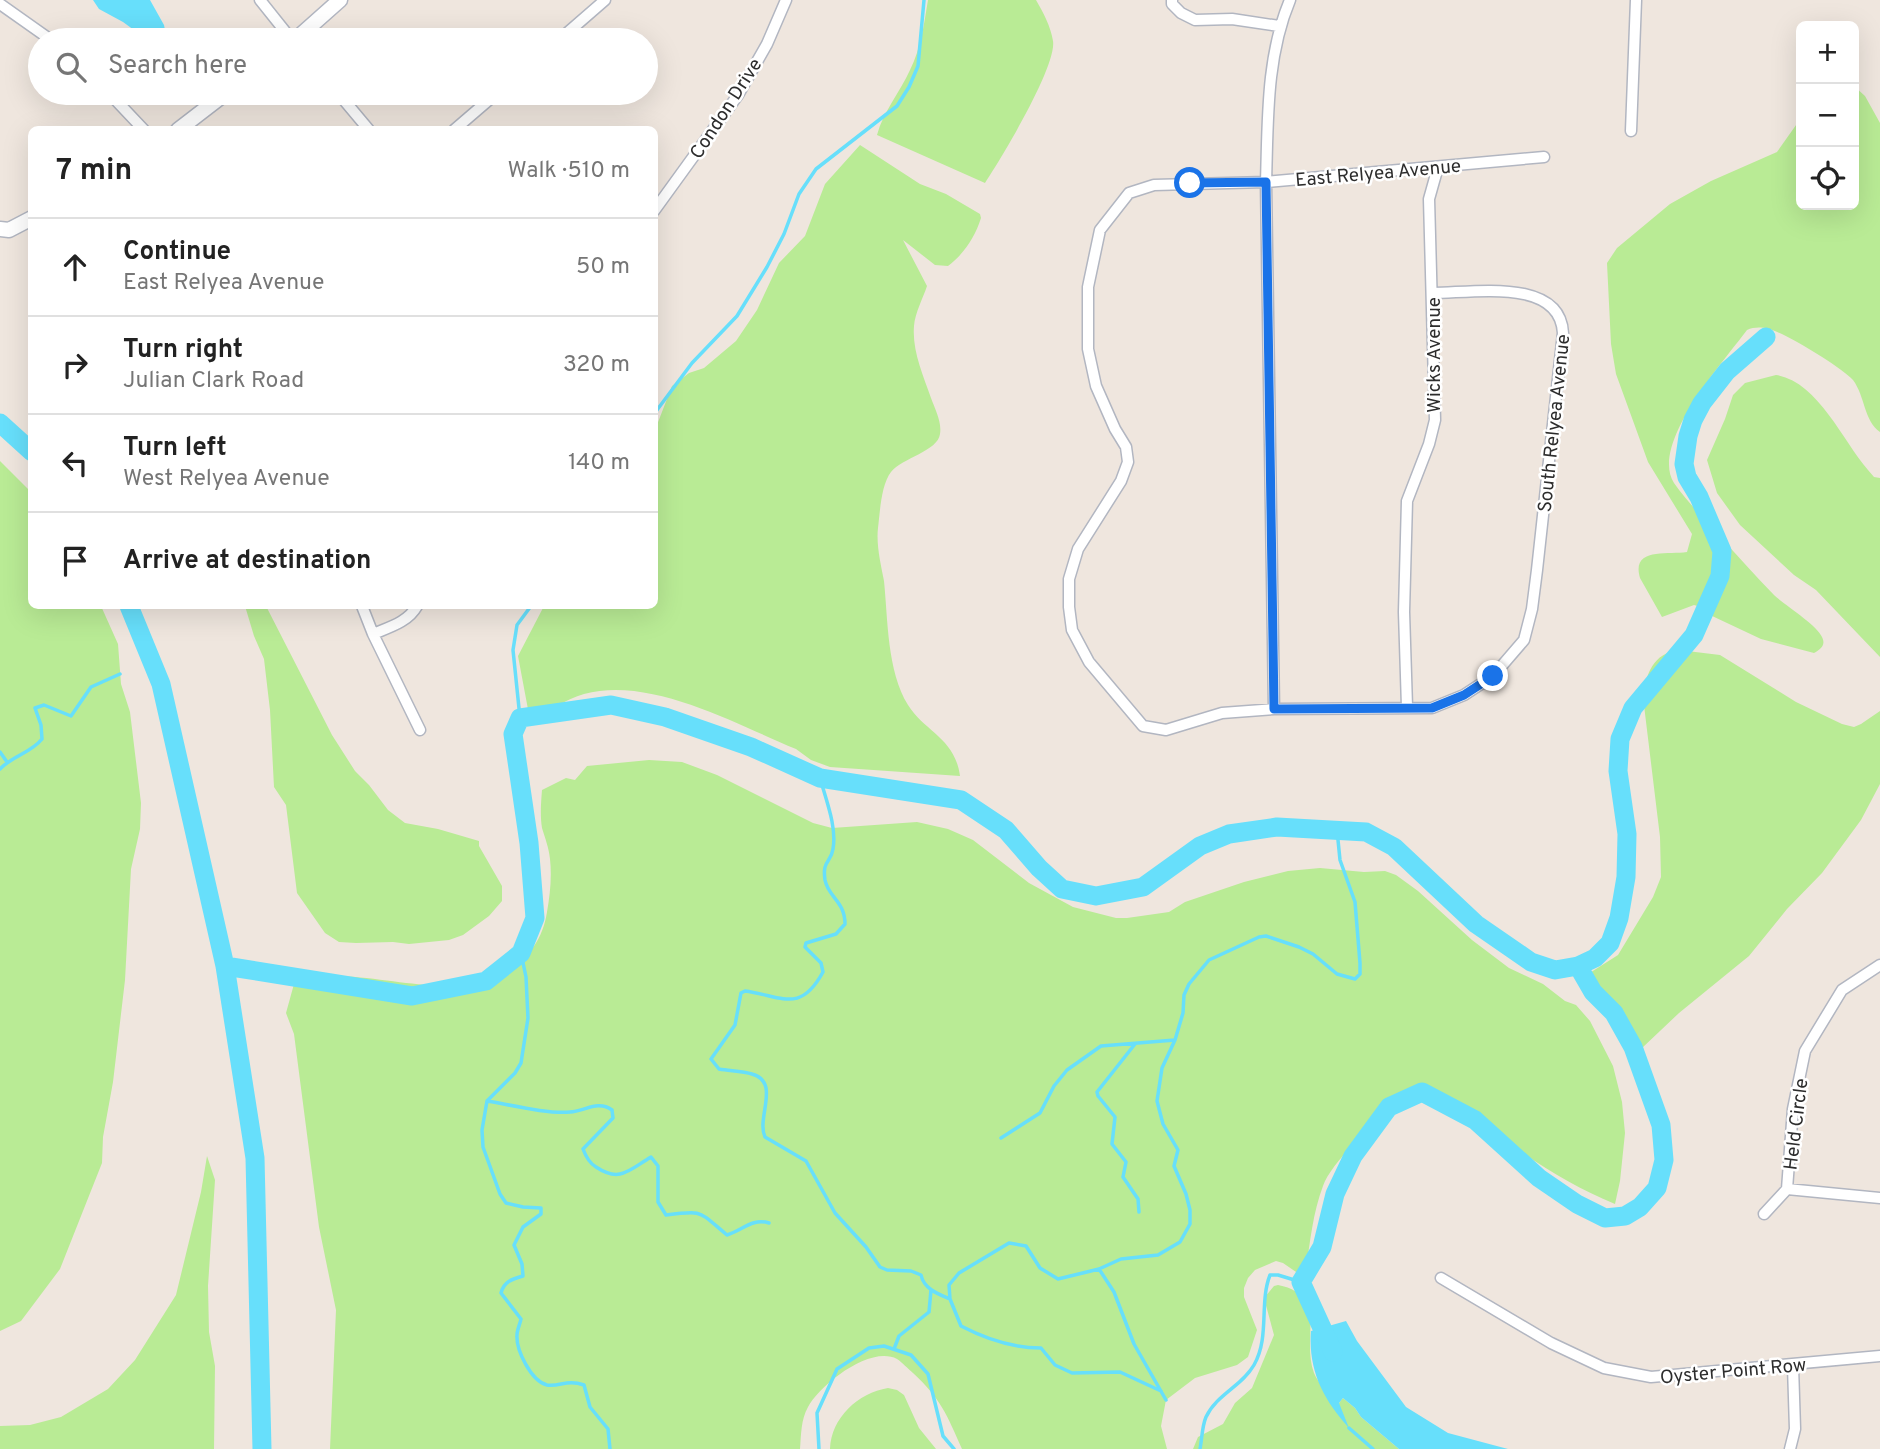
<!DOCTYPE html>
<meta charset="utf-8">
<style>
body{margin:0;font-family:Overpass,sans-serif;background:#f2f2f2;color:#222}
.controls{position:absolute;right:21px;top:21px;display:grid;overflow:hidden;border-radius:10px;box-shadow:0 7px 28px #0002}
.controls button{width:63px;height:63px;display:grid;place-items:center;padding:0;border:0;border-bottom:2px solid #e0e0e0;background:#fff;color:#222;font:35px sans-serif}
.stop{position:absolute;width:21px;height:21px;margin:-16px;border:5px solid #1a73e8;border-radius:50%;background:#fff}
.stop.end{background:#1a73e8;border-color:#fff;box-shadow:0 2px 7px #0008}
.list{margin:0;padding:0;list-style:none}
h2{display:flex;justify-content:space-between;align-items:center;height:91px;margin:0;padding:0 28px;font-size:30px}
h2 small{font-size:23px;font-weight:400;color:#767676}
.list li{display:grid;grid-template-columns:46px 1fr auto;gap:21px;align-items:center;box-sizing:border-box;height:98px;padding:0 28px;border-top:2px solid #e0e0e0}
.list b{display:block;font-size:26px;white-space:nowrap}
.list p{margin:0;font-size:23px;white-space:nowrap;color:#767676}
.list em{font-size:23px;font-style:normal;color:#767676}
.icon{flex:none;width:38px;height:38px;fill:none;stroke:currentColor;stroke-width:2;stroke-linecap:round;stroke-linejoin:round}
.map{position:relative;flex:none;width:1880px;height:1449px;overflow:hidden}
.search{position:absolute;background:#fff;box-shadow:0 7px 28px #0002;left:28px;top:28px;width:630px;height:77px;display:flex;align-items:center;gap:18px;box-sizing:border-box;padding:0 24px;border-radius:38px;color:#767676;font-size:26px}
.panel{position:absolute;background:#fff;box-shadow:0 7px 28px #0002;left:28px;top:126px;width:630px;height:483px;border-radius:10px}
.map>svg:first-child{display:block}
.green{fill:#b9eb95}
.water{fill:#67dffb}
.lines{fill:none;stroke-linecap:round;stroke-linejoin:round}
.stream{stroke:#67dffb;stroke-width:3.5}
.river{stroke:#67dffb;stroke-width:19}
.minor-casing{stroke:#b2b6c1;stroke-width:13}
.tertiary-casing{stroke:#b2b6c1;stroke-width:17}
.minor{stroke:#fff;stroke-width:10}
.tertiary{stroke:#fff;stroke-width:14}
.route{stroke:#1a73e8;stroke-width:9}
.labels{text-anchor:middle;stroke-width:5;stroke-linejoin:round;paint-order:stroke}
.street-label{font-size:19px;fill:#2d2d2d;stroke:#fff}
</style>
<div class="map">
<svg width="1880" height="1449" viewBox="0 0 1880 1449">
<rect width="100%" height="100%" fill="#efe6de"/>
<path class="green" d="M928,0H1036C1043,12 1051,27 1053,41C1057,66 1001,159 985,183L877,135C883,112 900,92 910,70C921,48 924,24 928,0Z
M1854,86L1865,96L1880,123V432C1864,421 1865,396 1853,380C1844,369 1784,332 1769,329C1761,327 1754,327 1747,330C1725,360 1649,444 1674,483C1688,503 1707,521 1723,540C1740,558 1756,577 1774,595C1786,606 1817,625 1822,637C1826,645 1821,649 1814,653L1761,639L1710,615L1701,607L1694,605L1662,617L1640,578C1631,547 1667,555 1687,552L1692,534L1648,462L1616,374L1611,344L1607,263L1617,248L1670,204L1711,181L1777,152L1801,118V205H1854Z
M860,145L920,184L946,194L980,214L981,218C975,237 964,254 948,266L935,265L903,240L927,286C923,298 915,313 914,326C912,351 923,375 931,398C935,409 942,422 940,434C938,451 902,458 891,472C881,485 880,512 878,528C876,545 881,565 884,581C888,620 887,671 908,705C925,732 955,738 960,776L830,767L811,760L796,749C735,724 651,676 584,694C566,699 548,712 530,720L518,656L544,606H654L655,430L672,386L689,373L704,368L736,341L757,310L779,263L805,236L825,184Z
M1776,375C1818,382 1842,440 1868,470L1874,477L1880,478V657L1816,590L1794,575L1740,525L1717,493L1707,460L1725,419L1733,395L1745,383Z
M0,461L31,492L32,606H101L118,644L121,684L130,712L141,803L140,829L131,869L125,980L113,1082L103,1137L102,1163L60,1269L21,1321L0,1331Z
M245,606H266L332,735L355,771L369,785L388,810L405,823L438,829L479,841V846L502,886V901L489,916L463,935L449,940L409,944L393,942L356,943L339,942L325,933L297,893L286,805L274,787L270,710L264,659L254,636Z
M1679,650L1720,655L1796,702L1842,724L1854,727L1861,724L1880,711V784L1861,820L1822,873L1787,909L1749,956L1679,1013L1641,1049L1612,1000L1585,976L1618,955L1653,897L1661,877L1660,837L1643,697C1646,674 1653,653 1679,650Z
M649,760L682,762L717,775L813,823L832,828L917,822L948,829L973,840L1029,883L1073,907L1116,918H1127L1169,912L1185,902L1244,882L1288,871L1320,868L1364,872L1385,871L1396,875L1418,891L1472,940L1509,968L1543,984L1565,1001L1576,1005L1590,1021L1613,1066L1622,1102L1625,1133L1620,1181L1615,1204C1582,1190 1551,1173 1522,1152C1502,1137 1483,1114 1458,1105C1441,1099 1411,1101 1395,1110C1374,1122 1331,1163 1323,1186C1313,1212 1310,1242 1306,1269L1299,1274L1283,1263L1276,1261L1255,1270L1248,1278L1244,1288V1297L1257,1330L1248,1357L1237,1365L1195,1378L1166,1400L1161,1426L1167,1449H962C947,1415 941,1399 913,1373C908,1369 902,1362 897,1359C870,1345 820,1385 808,1407C801,1419 801,1435 800,1449H330L336,1310L319,1227L294,1034L286,1013L294,984C326,965 399,986 437,985C456,985 477,981 495,974C524,964 542,944 547,912C550,895 552,877 550,859C549,848 545,838 542,828C540,815 541,803 542,790L566,778L575,780L587,766Z
M207,1156L215,1180L208,1286L209,1332L215,1366L214,1449H0V1426L30,1425L61,1417L108,1389L135,1360L176,1295L201,1192Z
M1278,1285C1329,1295 1301,1339 1314,1373C1318,1384 1331,1394 1339,1403L1343,1398L1355,1408L1361,1417L1399,1449H1193L1198,1437L1223,1424L1235,1403L1252,1388L1274,1335L1264,1298L1274,1286Z
M888,1388L897,1390L904,1395L919,1428L936,1449H830C831,1418 858,1393 888,1388Z"/>
<path class="water" d="M93,0H150L164,25L167,40H149L145,38L123,22L99,9Z
M1346,1321L1357,1341L1406,1407L1448,1433L1508,1449H1399L1361,1417L1355,1408L1343,1398L1339,1403L1349,1428C1323,1399 1308,1370 1311,1331Z"/>
<g class="lines">
<path class="stream" d="M654,414L692,363L737,316L767,267L784,234L799,194L816,169L897,106L909,87L918,66L924,0
M520,718L513,650L517,625L531,606
M0,752L7,762
M0,769C12,756 31,753 42,739L41,725L35,708L44,705L71,716L91,687L120,674
M820,778C826,800 837,827 833,849C831,863 822,860 825,880C828,897 845,901 845,924L836,934L806,943L805,947L821,963L823,972C800,1014 782,996 745,991L741,993L735,1025L711,1059L719,1069C730,1071 742,1071 752,1074C781,1082 756,1118 765,1137L806,1161L835,1213L866,1247L880,1267L887,1270L911,1271L921,1275C924,1289 938,1294 950,1299
M521,953L526,977L528,1018L521,1063L515,1073L487,1101L482,1130L483,1147L500,1194L506,1203L523,1207L541,1208V1214L523,1227L514,1245L522,1264L523,1276C513,1279 504,1281 501,1293L521,1319C520,1324 517,1330 517,1335C516,1350 531,1381 547,1385C560,1387 567,1379 584,1385L590,1407L608,1429L610,1449
M1135,1044L1097,1092L1098,1096L1115,1117L1112,1144L1126,1162L1123,1177L1138,1199L1139,1212
M487,1101C511,1105 547,1114 570,1112C585,1111 598,1100 612,1110L613,1118L583,1149C586,1157 589,1163 596,1167C620,1183 629,1170 651,1157L658,1166V1202L666,1215C704,1210 698,1211 727,1235C743,1230 752,1218 769,1223
M1001,1138L1040,1113L1054,1086L1067,1070L1101,1046L1175,1040
M1099,1269L1114,1292L1134,1344L1166,1400
M894,1349L899,1336L929,1312L931,1290
M1161,1391L1120,1372L1072,1373L1055,1365L1041,1348C1012,1348 986,1339 961,1326L950,1299L949,1285L959,1273L1009,1243L1026,1246L1040,1268L1058,1279L1099,1269L1121,1259L1158,1255L1180,1242L1190,1224V1210L1186,1194L1174,1166L1178,1150L1163,1124L1157,1101L1162,1068L1175,1040L1183,1013L1184,995L1189,984L1209,960L1259,937L1266,936L1299,947L1313,954L1337,974L1355,979L1360,974V963L1355,902L1340,860L1337,830
M1349,1428L1373,1449
M819,1449L817,1413L837,1369L869,1348L884,1346L911,1355L928,1374L943,1436L954,1449
M1200,1449C1202,1439 1202,1426 1206,1417C1216,1395 1242,1386 1254,1365C1270,1337 1259,1303 1270,1275H1278L1301,1282"/>
<path class="river" d="M0,423L32,452
M129,606L161,684L225,966L255,1158L262,1449
M225,966L412,996L486,981L521,953L535,918L529,843L513,734L520,718L611,705L665,717L751,747L820,778L961,800L1006,830L1039,868L1062,889L1096,896L1143,887L1200,846L1229,834L1277,827L1366,832L1394,847L1476,924L1531,962L1555,970L1578,966L1595,958L1610,943L1619,918L1626,877L1627,834L1618,771L1620,739L1633,708L1694,635L1720,576L1722,551L1699,497L1687,477L1684,464L1688,436L1693,420L1702,403L1727,371L1766,337
M1333,1352L1301,1282L1322,1247L1335,1194L1353,1156L1389,1107L1422,1092L1475,1120L1539,1178L1577,1204L1605,1218L1625,1216L1640,1207L1657,1188L1664,1160L1661,1125L1633,1047L1614,1013L1593,992L1578,966"/>
<g class="minor-casing">
<path id="minor" d="M260,0L292,40
M1172,0V4L1181,13L1195,20L1232,19L1279,26
M0,4L51,40
M559,40L605,0
M109,93L144,130
M338,93L369,130
M454,130L497,93
M1631,131L1636,0
M654,211L738,95L767,44L786,0
M1433,293C1472,293 1560,277 1563,333L1537,570L1532,609L1524,640L1493,676L1464,695L1432,708L1274,709L1222,713L1166,730L1143,726L1089,662L1072,630L1069,607V579L1078,549L1121,481L1128,462L1126,447L1115,429L1096,386L1088,349V287L1100,230L1129,193L1154,185L1266,182L1544,157
M362,606L373,634L420,730
M373,634C390,627 408,622 417,606
M1407,707L1404,612L1407,501L1429,444L1435,420L1429,199L1438,167
M1274,709L1266,182C1268,121 1266,57 1290,0
M1787,1189L1793,1109L1805,1051L1842,990L1880,965
M1764,1214L1787,1189L1880,1198
M1441,1278L1551,1343L1604,1368L1651,1377L1880,1356
M1790,1449L1795,1429L1793,1366"/>
</g>
<g class="tertiary-casing">
<path id="tertiary" d="M295,40L340,0
M178,130L226,93
M0,229L9,230L32,218"/>
</g>
<use href="#minor" class="minor"/>
<use href="#tertiary" class="tertiary"/>
</g>
<g class="lines">
<path class="route" d="M1190,183L1266,182L1274,709L1432,708L1464,695L1493,676"/>
</g>
<g class="labels">
<g class="street-label">
<text transform="translate(725 108) rotate(-57)" y="7">Condon Drive</text>
<text transform="translate(1378 172) rotate(-5)" y="7">East Relyea Avenue</text>
<text transform="translate(1433 355) rotate(-90)" y="7">Wicks Avenue</text>
<text transform="translate(1553 423) rotate(-84)" y="7">South Relyea Avenue</text>
<text transform="translate(1795 1124) rotate(-83)" y="7">Held Circle</text>
<text transform="translate(1733 1370) rotate(-5)" y="7">Oyster Point Row</text>
</g>
</g>
</svg>
<div class="controls">
<button>+</button>
<button>−</button>
<button><svg class="icon" aria-label="locate" viewBox="0 0 24 24"><circle cx="12" cy="12" r="6"/><path d="M12 2v4M12 18v4M2 12h4M18 12h4"/></svg></button>
</div>
<div class="stop" style="left:1190px;top:183px"></div>
<div class="stop end" style="left:1493px;top:676px"></div>
<div class="search"><svg class="icon" aria-label="search" viewBox="0 0 24 24"><circle cx="10" cy="10" r="6"/><path d="M15 15l6 6"/></svg>Search here</div>
<section class="panel">
<h2>7 min<small>Walk · 510 m</small></h2>
<ul class="list">
<li><svg class="icon" aria-label="ahead" viewBox="0 0 24 24"><path d="M12 20V5M6 11l6-6 6 6"/></svg><div><b>Continue</b><p>East Relyea Avenue</p></div><em>50 m</em></li>
<li><svg class="icon" aria-label="right" viewBox="0 0 24 24"><path d="M7 20v-9h11M14 6l5 5-5 5"/></svg><div><b>Turn right</b><p>Julian Clark Road</p></div><em>320 m</em></li>
<li><svg class="icon" aria-label="left" viewBox="0 0 24 24"><path d="M17 20v-9H6M10 6l-5 5 5 5"/></svg><div><b>Turn left</b><p>West Relyea Avenue</p></div><em>140 m</em></li>
<li><svg class="icon" aria-label="arrive" viewBox="0 0 24 24"><path d="M6 21V4h12l-3 4 3 4H6"/></svg><div><b>Arrive at destination</b></div></li>
</ul>
</section>
</div>
